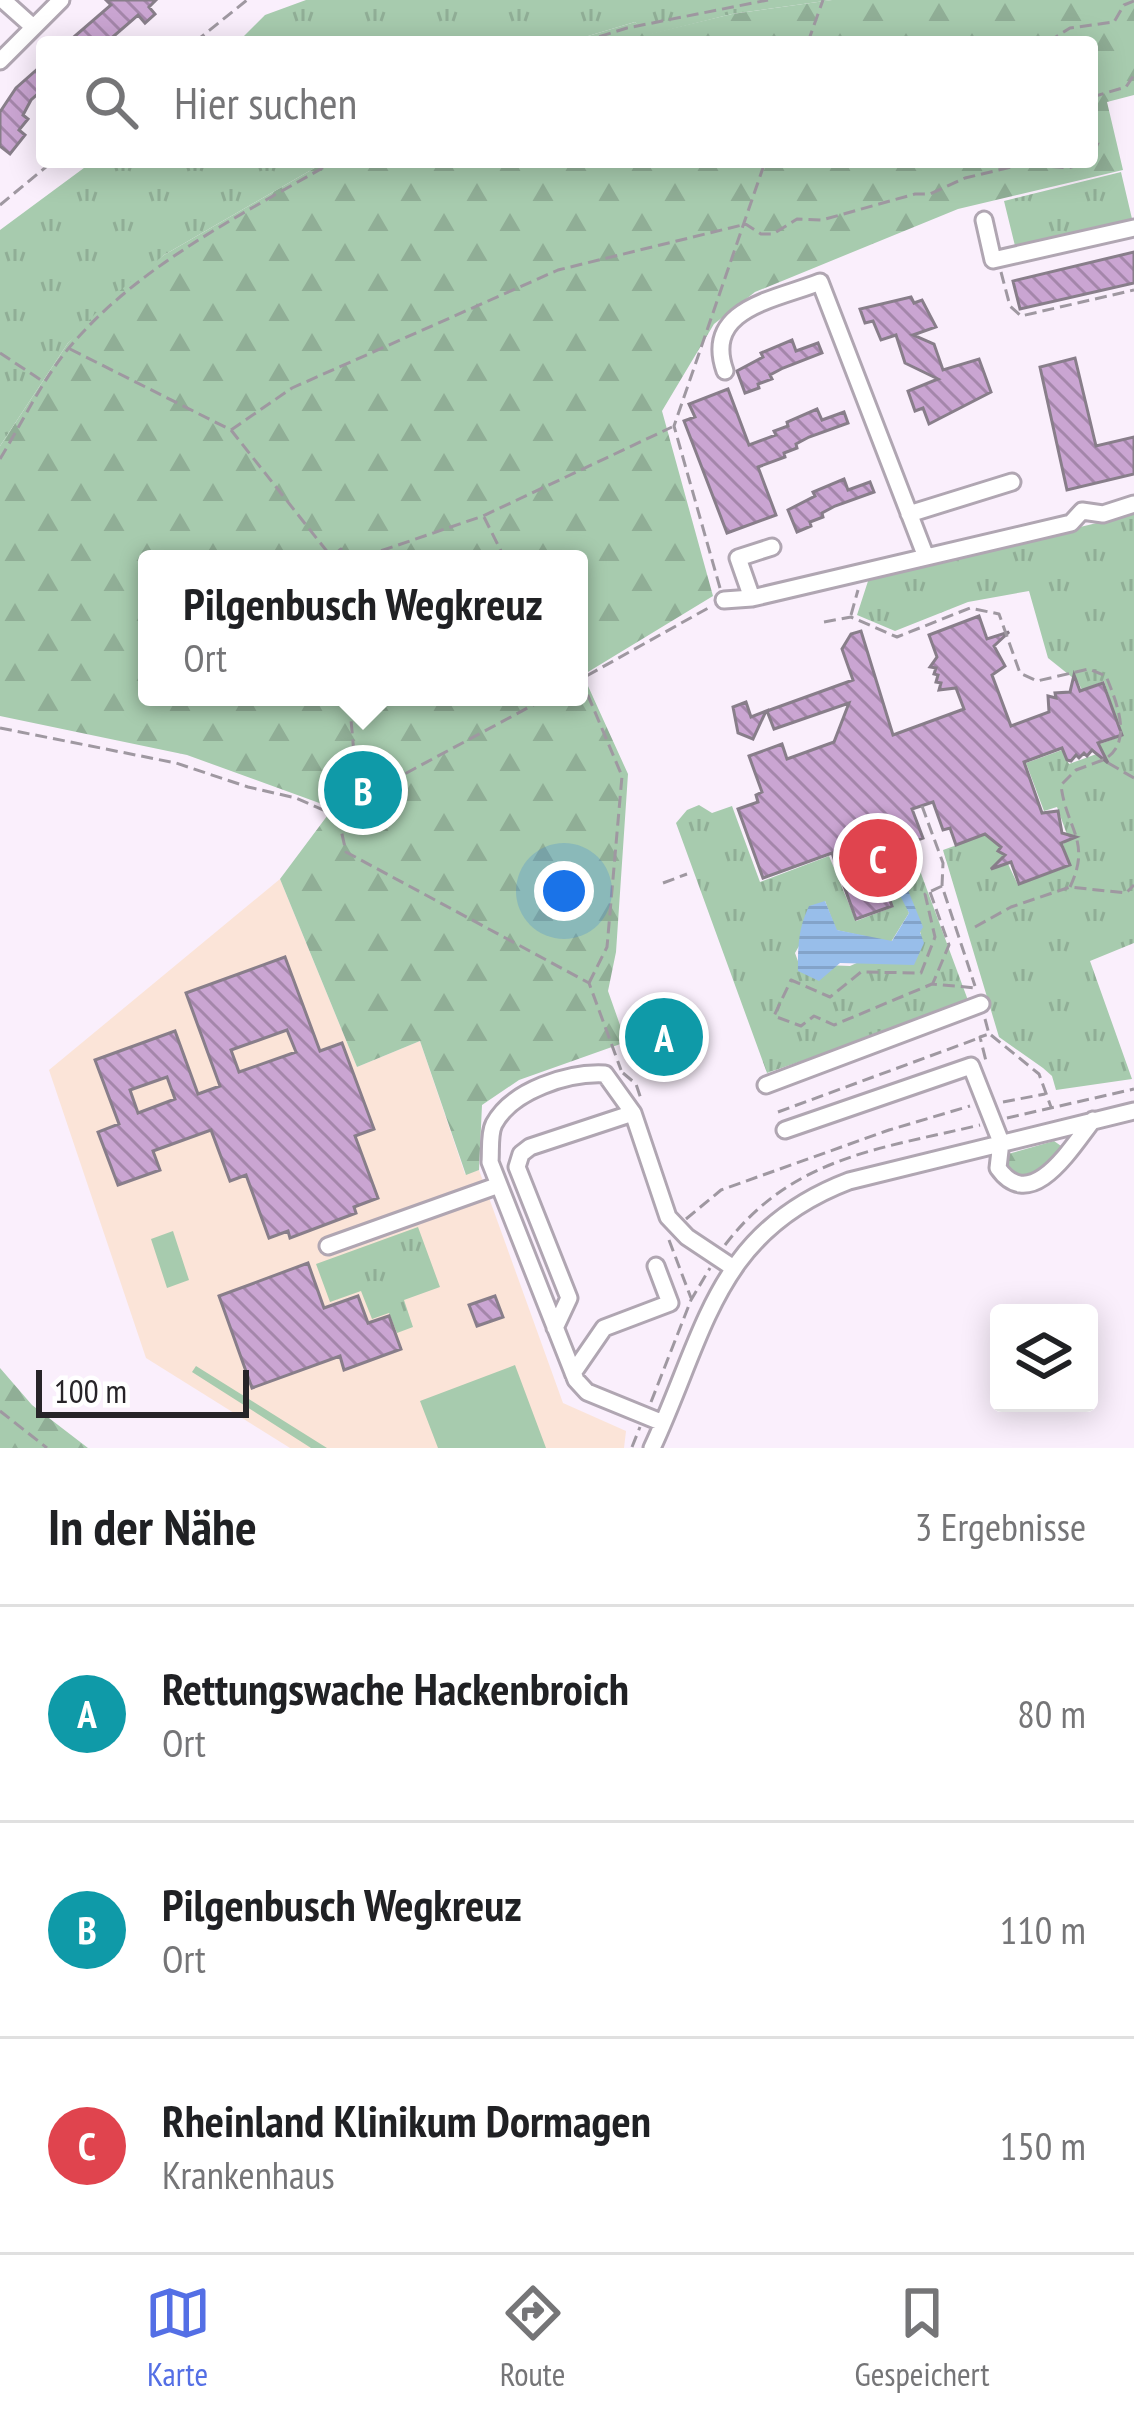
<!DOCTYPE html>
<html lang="de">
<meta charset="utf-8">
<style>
body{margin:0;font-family:"PT Sans Narrow",sans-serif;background:#f6f6f6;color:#202124}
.controls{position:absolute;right:36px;bottom:36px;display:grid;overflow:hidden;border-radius:12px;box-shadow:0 6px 30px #0003}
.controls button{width:108px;height:108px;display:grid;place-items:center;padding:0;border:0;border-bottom:3px solid #e0e0e0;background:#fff;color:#202124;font:60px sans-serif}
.scale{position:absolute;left:36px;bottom:30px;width:213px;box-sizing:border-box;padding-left:12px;border:6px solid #272428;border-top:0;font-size:33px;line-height:42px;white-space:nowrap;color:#272428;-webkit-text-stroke:9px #fff;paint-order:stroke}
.you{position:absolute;left:564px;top:891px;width:42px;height:42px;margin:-30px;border:9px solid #fff;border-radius:50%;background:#1a73e8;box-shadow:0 0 0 18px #1a73e833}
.badge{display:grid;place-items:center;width:78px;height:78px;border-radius:50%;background:#546fe5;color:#fff;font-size:39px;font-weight:700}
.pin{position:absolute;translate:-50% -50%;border:6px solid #fff;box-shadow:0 3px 12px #0006}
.popup{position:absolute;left:138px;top:550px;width:450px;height:156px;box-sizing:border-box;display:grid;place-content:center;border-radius:12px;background:#fff;filter:drop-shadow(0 3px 9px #0005);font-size:39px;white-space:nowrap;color:#757577}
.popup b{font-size:45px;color:#202124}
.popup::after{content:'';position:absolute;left:50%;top:100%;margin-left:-24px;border:24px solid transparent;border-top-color:#fff}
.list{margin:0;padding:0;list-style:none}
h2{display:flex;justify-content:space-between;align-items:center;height:156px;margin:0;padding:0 48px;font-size:51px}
h2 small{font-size:39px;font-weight:400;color:#757577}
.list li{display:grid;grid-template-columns:78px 1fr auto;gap:36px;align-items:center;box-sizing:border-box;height:216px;padding:0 48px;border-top:3px solid #e0e0e0}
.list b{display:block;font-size:45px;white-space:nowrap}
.list p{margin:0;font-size:39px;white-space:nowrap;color:#757577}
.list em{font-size:39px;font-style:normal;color:#757577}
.icon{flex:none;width:66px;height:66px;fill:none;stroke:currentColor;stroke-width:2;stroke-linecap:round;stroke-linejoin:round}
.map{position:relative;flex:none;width:1134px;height:1448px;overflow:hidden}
.search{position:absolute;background:#fff;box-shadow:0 6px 30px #0003;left:36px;right:36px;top:36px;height:132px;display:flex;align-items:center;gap:30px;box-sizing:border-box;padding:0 42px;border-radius:12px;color:#757577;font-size:45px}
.sheet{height:804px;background:#fff}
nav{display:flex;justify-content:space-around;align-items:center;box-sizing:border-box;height:168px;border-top:3px solid #e0e0e0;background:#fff;font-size:33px;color:#757577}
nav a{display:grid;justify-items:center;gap:6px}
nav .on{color:#546fe5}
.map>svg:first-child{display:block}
.education{fill:#fbe4d8}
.grass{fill:url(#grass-tufts);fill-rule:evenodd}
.forest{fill:url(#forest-firs);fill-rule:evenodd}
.garden{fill:#a7cbae}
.water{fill:url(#water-rules)}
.building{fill:url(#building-back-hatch);stroke:#887e8a;stroke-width:3;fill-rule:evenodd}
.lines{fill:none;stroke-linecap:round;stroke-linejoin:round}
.minor-casing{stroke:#b0a6b2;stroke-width:21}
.path{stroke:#9f98a1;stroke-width:3;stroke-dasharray:12 6;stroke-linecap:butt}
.minor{stroke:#fff;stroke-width:15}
</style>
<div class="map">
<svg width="1134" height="1448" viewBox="0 0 1134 1448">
<defs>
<pattern id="grass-tufts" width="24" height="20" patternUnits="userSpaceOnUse" patternTransform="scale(3)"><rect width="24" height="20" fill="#a7cbae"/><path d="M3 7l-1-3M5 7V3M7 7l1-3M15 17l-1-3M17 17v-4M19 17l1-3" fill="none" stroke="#90ae96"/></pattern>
<pattern id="forest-firs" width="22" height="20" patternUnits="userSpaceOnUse" patternTransform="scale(3)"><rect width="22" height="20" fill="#a7cbae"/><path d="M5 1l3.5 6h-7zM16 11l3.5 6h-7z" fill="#90ae96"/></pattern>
<pattern id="water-rules" width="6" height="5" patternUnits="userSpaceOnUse" patternTransform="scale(3)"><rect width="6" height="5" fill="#98beea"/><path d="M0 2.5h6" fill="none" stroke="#83a3c9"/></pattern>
<pattern id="building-back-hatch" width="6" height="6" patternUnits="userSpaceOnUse" patternTransform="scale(3)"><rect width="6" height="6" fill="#caa5d2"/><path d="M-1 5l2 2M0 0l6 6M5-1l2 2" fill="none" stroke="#a486aa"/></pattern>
</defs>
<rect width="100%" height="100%" fill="#faeffc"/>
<path class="education" d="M280,879L357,1067L420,1041L465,1174L479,1170L563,1403L626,1431L624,1448H290L146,1358L49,1070Z"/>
<path class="grass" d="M306,0H832L732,14L648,35L635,22L568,42H238L265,15Z
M92,162H325L164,255L68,343L0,446V230Z
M1121,172L1133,223L1016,250L1004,201Z
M1134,514V943L1090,961L1132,1079L1056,1090L1052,1076L1043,1068L999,1037L943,850L993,832L1018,885L1070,866L1063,844L1069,840L1057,807L1044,811L1026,763L1062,750L1069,764L1102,752L1100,744L1122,736L1104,681L1082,690L1078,682L1048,658L1029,591L968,602L895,631L857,615L869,578Z
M699,805L712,813L732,806L760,882L829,856L856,921L893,907L881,872L916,860L969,1003L767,1073L676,823L687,810ZM898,884L921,934L850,966L799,964L795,953L825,901L836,930L891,942L909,913Z
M418,1227L440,1287L404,1300L413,1327L397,1333L389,1313L372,1319L361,1291L330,1302L316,1264Z"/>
<path class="forest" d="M832,0H1134V95L1107,102L1123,170L958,209L755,292L714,324L662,411L713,596L583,675L628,774L616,952L608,991L626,1042L519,1080L482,1105L479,1170L466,1175L420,1041L357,1067L280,879L333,808L187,755L0,716V446L68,343L107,301L164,255L325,162H1092V42H568L635,22L649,34L732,14ZM579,559V697H147V559Z
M1054,1141L1064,1148C1047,1166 1033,1187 1008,1171V1154Z
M0,1368L32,1405L88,1448H0Z"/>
<path class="garden" d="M173,1231L189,1280L167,1288L151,1239Z
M515,1365L546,1448H438L420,1401Z
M196,1366L327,1448H311L192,1372Z"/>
<path class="water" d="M899,868L923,927L920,932L924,943L914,965L840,963L819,981L798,971C798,947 798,929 809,906L825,901L837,930L892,941L909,913L888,872Z"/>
<path class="building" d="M106,0H156L149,7L155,14L145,23L138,15L107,42H68L111,5Z
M42,65V90L31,100L23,115L28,119L19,130L25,135L10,154L0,146V112L16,88Z
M1134,252V283L1020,309L1013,281Z
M911,297L914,303L922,300L936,327L913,335L934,344L943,370L979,359L991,392L929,424L923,408L915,411L908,391L938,379L905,363L896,335L881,340L873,321L865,323L860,309Z
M792,340L796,351L818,343L822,353L783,368L770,375L772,379L758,384L759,388L745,393L737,371L763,357L761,353Z
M1075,358L1096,446L1134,437V474L1067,490L1040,367Z
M728,389L749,445L776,435L774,431L788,426L787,422L817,409L822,420L844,412L848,423L809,437L796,444L797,448L784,453L785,457L758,467L776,515L727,533L684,421L695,417L689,404Z
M844,479L848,490L870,482L874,492L835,506L822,513L823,517L810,522L811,526L797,532L788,510L815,496L813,492Z
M979,616L987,639L1009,632L994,646L1005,666L992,675L1011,726L1049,712L1048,696L1056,698L1055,693L1070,692L1074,675L1080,691L1103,683L1122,735L1098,743L1108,763L1092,750L1087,756L1084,753L1079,758L1076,755L1071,761L1067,760L1062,748L1024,762L1042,813L1058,811L1062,833L1076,837L1061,843L1070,865L1019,884L1011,862L991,869L1005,855L998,851L1001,847L985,834L956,845L950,828L943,830L933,802L912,809L923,838L898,847L904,864L880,873L892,906L856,919L832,853L763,878L738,809L758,802L756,795L762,792L749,756L782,744L787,759L834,742L849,703L774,729L767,711L853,680L842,649L851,634L861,631L893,735L964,709L956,688L939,690L941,683L936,682L938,675L934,674L936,668L930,667L937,657L929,635Z
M746,702L751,717L766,711L753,739L738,733L733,707Z
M285,957L320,1051L342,1043L374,1129L355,1136L378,1198L354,1207L356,1213L290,1238L288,1231L269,1238L246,1175L230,1181L211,1130L153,1151L160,1170L118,1185L98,1132L119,1124L95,1060L175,1031L198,1094L220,1086L186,993ZM287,1030L296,1052L239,1072L231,1050ZM167,1077L175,1099L138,1113L130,1090Z
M660,998L675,1039L685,1035L696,1065L671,1074L643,1004Z
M308,1263L324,1308L358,1296L368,1323L389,1316L401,1349L344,1370L340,1356L252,1388L219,1296Z
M495,1296L503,1317L477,1326L469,1305Z"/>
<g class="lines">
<g class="minor-casing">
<path id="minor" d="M3,0L32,26
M0,61L61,0
M984,220L993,260L1134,228
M725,371C703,308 775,300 820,282L926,557
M909,514L1012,482
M752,598L738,558L772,547
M724,600L752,598L1071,523L1082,511L1103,514L1134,504
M766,1085L981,1004
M785,1130L971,1066L1001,1142L998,1168C1031,1215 1071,1148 1093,1120
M328,1246L499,1185
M555,1328L569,1298L517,1167L521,1154L530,1147L633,1113
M573,1373L604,1328L670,1303L656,1266
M663,1423L587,1392L576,1380L490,1162C491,1151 489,1134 494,1124C512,1090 569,1072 605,1074L633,1113L668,1217L687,1237L732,1267
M652,1448C706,1332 715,1232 849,1181L1134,1111"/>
</g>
<path class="path" d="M195,42L247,0
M582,42L627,28L768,0
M808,42L823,0
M1048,42L1070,28L1114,22L1124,5L1134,1
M1092,97L1126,87L1134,75
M1092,126L1098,143L1092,157
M0,205L52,162
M744,223L761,234H773L797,219L822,220L915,194H930L965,178L1024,164L1068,168L1088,162
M1001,272L1010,306L1021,316L1134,290
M70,349L231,430L333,559
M0,353L44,382
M231,430L292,388L558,270L742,225
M0,459C22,423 41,382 68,349C137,266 241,215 333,162
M484,517L505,559
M333,556L341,549L360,558L483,516L672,427
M720,588L674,426L765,162
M851,615L858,590
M824,622L851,617L897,637L970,608L999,614L1020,673L1037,681L1089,669L1106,676C1117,703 1134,744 1103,760
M0,728L176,763L248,787L296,798L337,816
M358,799L548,697
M922,806L943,863L942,886L975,986
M340,815L358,799L349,697
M338,816L346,852L589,983L621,1070
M663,883L687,874
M942,886L925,894L935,937L921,973L861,972L830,997L791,980L774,1016L801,1026L814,1016L834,1025L932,984L976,988
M1070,887C1092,841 1066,829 1061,785L1076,770L1103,760L1134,778
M930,892L949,945L933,983
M975,927L1011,907L1070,887L1126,893L1134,885
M589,983L607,947L622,776L581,679L710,607
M985,1019L989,1034L980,1037L986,1061
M991,1035L1039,1074L1051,1107
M623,1073L636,1084L641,1099
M1003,1102L1045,1094
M778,1112L979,1038
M1007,1118L1134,1089
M686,1219L721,1190L889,1130L970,1106
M669,1240L691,1298
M725,1245C792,1157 879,1149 980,1125
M651,1402L691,1300L710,1268
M0,1411L47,1448
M632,1447L640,1427"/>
<use href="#minor" class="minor"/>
</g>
</svg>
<div class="controls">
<button><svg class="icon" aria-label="layers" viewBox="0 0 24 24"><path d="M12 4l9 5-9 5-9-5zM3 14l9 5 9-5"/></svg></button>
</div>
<div class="scale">100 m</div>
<div class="you"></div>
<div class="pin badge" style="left:664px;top:1037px;background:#0f9aa8">A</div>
<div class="pin badge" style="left:363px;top:790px;background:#0f9aa8">B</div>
<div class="popup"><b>Pilgenbusch Wegkreuz</b>Ort</div>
<div class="pin badge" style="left:878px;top:858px;background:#e0444e">C</div>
<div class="search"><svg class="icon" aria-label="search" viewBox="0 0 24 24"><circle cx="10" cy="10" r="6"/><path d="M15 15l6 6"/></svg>Hier suchen</div>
</div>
<section class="sheet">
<h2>In der Nähe<small>3 Ergebnisse</small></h2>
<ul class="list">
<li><span class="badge" style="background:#0f9aa8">A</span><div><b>Rettungswache Hackenbroich</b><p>Ort</p></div><em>80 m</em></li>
<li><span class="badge" style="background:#0f9aa8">B</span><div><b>Pilgenbusch Wegkreuz</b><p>Ort</p></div><em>110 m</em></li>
<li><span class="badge" style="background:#e0444e">C</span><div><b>Rheinland Klinikum Dormagen</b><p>Krankenhaus</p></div><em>150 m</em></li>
</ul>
</section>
<nav>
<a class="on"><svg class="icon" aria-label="map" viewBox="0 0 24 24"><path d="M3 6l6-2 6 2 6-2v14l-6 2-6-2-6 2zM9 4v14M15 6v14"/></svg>Karte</a>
<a><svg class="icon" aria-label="directions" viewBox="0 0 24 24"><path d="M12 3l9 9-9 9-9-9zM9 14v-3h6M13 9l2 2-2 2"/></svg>Route</a>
<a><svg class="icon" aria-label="saved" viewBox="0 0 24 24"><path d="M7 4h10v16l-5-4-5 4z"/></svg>Gespeichert</a>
</nav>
